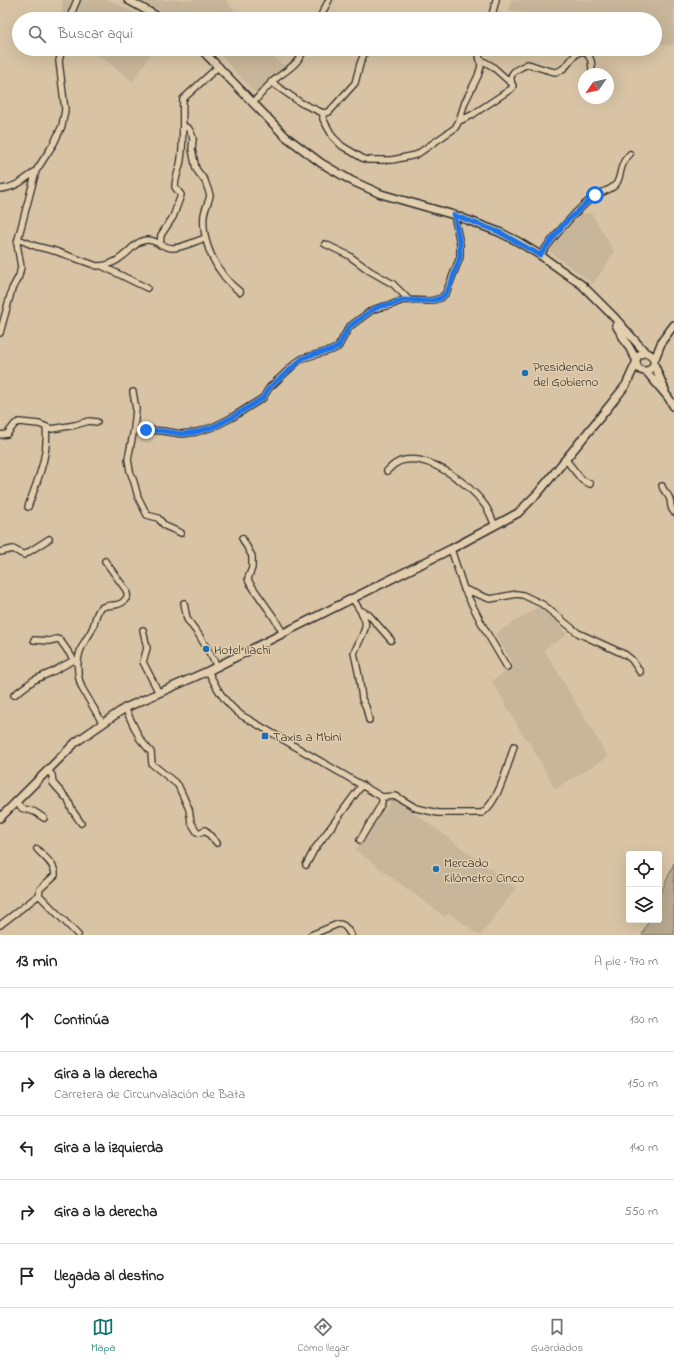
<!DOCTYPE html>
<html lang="es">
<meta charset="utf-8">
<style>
body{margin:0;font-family:"Indie Flower",sans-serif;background:#f2f2f2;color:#222}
.controls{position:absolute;right:12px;bottom:12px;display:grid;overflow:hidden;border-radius:4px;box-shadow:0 4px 16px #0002}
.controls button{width:36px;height:36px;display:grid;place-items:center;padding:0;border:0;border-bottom:1px solid #e0e0e0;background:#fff;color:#222;font:20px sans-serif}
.compass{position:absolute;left:578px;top:68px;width:36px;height:36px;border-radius:50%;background:#fff;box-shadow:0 4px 16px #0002;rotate:236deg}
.stop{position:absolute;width:12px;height:12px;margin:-9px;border:3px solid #1a73e8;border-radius:50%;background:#fff}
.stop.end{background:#1a73e8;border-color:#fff;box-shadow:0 1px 4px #0008}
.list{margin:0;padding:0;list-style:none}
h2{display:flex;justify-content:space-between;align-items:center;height:52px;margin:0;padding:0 16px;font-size:17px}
h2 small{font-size:13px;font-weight:400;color:#767676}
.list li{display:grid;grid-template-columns:26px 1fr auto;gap:12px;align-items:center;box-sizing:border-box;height:64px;padding:0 16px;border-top:1px solid #e0e0e0}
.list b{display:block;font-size:15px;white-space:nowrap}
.list p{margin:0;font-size:13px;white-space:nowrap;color:#767676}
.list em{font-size:13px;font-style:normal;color:#767676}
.icon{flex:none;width:22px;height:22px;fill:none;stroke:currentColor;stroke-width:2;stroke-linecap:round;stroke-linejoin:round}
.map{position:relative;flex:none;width:674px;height:935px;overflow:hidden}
.search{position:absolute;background:#fff;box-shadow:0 4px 16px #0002;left:12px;right:12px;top:12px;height:44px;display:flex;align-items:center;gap:10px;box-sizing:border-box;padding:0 14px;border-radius:22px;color:#767676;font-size:15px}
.sheet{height:372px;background:#fff}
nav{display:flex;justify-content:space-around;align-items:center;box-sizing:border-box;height:56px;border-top:1px solid #e0e0e0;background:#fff;font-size:11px;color:#767676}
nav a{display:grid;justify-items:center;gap:2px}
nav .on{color:#0f766e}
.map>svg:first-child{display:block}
.built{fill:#c8b69a}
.green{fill:#b8a88f;stroke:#726a5d}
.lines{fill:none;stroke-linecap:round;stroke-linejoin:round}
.minor-casing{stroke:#2b2b2b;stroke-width:8}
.major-casing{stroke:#2b2b2b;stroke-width:10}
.minor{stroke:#e3cead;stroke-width:5.5}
.major{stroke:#e3cead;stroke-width:7}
.route{stroke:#1a73e8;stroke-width:5}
.poi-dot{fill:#1f6fb2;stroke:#e3cead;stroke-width:1.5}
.labels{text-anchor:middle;stroke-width:3;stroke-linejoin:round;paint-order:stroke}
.poi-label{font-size:13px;fill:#2b2b2b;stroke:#e3cead;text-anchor:start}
</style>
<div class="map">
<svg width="674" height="935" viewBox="0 0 674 935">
<rect width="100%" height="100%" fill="#d8c4a5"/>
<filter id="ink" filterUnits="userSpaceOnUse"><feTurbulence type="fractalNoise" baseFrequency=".025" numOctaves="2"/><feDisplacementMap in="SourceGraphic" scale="8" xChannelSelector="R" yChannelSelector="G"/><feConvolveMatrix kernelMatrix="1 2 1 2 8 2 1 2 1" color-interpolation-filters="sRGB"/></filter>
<g filter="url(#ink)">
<path class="built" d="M62,0H108L148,19H58L62,11Z
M140,0H228L227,2L242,19H174Z
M511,0H674V44L671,46L655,43V19H548L509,10Z
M84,49H154L133,82L105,60Z
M215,49H261L285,66L256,94Z
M591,213L615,252L593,284L547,249L571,219L575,221L582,214Z
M543,606L551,612L567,635L544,649L608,757L555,789L530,743L524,737L492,681L514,666L495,634L535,609Z
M394,798L516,888L481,935H479L449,913L445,917L355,850Z"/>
<path class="green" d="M674,863V935H642L649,920H659V897Z"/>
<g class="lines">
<g class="minor-casing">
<path id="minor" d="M69,19L77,0
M319,19L329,0
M490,19L492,15L496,0
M481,60L492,66L510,82
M271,82L301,103L323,113V119L333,137L342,146L362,158L368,160H392L416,155L455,128L459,121L465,102L478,76L481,66L478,49
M253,103C259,96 265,89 272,82C284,71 298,66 304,49
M323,113L329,112L355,83L360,64L366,49
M459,121L472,115L511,89L513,86C506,73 517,69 528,64C534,66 552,72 556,72C569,70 572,51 584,51C592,57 592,64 592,74
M184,126L189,129L192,135L193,139L192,149L196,169L205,181L210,195C209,202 205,208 204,215C201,244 218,275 240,292
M0,189C15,188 24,180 36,171
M18,239L35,246L55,251L97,266C106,266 116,262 123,256C130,251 134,244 142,241C154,237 160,247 172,248C180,249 196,241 205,238
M325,244L348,255L370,271L393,284L408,299
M160,245L161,235L173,217L181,195L175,187C175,177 180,169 181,159C184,139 182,119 183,99L219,66
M540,255C557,234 573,212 595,196C601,191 611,191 616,184C620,179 620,170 623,164C624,160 627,157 630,154
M102,266L147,288
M0,333L12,289L19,276L21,267L17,244L18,239L36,171L54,143L62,126L65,110L59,61L62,49
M133,392L136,409L134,429L128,459L130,471L134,482L138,497L147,515L158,518L165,526L181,533
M134,429L163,431L182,434L196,432L213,427L231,418L263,398L269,388L297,362L303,358L332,350L338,347L349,327L372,310L381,307L391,305L403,300L430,301L441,298L446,293L460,257V244L454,215
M0,435L7,434L15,424L19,422L39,424L52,429L75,425L89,421L97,422
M566,460L582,480L590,484
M387,471C392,466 397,461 405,460C431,455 469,484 484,504C489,510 492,519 495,526
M662,486C663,491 667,493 669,497C672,502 669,508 674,512
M28,507C37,481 49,456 46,427
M242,538L252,556V568L248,578L249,582L273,616L283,633
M451,549L464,589L484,628L507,667
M0,552L13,549L24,555L49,539
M464,589L490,599L517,594L523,595L542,604L578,633L626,655L632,660L640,672
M352,598C372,627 367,623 354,653L359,676L362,699L366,707L369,720
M184,603L187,619L199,635L217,666
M362,611L369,615L391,640
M143,630L147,648L143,662L159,693
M34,640L49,641L57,639L60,640L74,660L76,662
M208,671C217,689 224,702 241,715L382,797V802L381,805L360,840
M14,695L34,680L50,673L74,660
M125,708L140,739L151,752L152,764L178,785L189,809L191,822L197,832L199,833L205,830L217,843
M103,724L82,688C77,676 76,661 81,649C84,641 90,635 93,627C95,622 96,611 101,608C109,603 117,608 124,601C128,597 128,595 126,590L105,561
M48,771L52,775L53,783L68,800L72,810L81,823
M382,797L396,796L416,808L438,813H482C499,801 508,765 514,746
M16,803L21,808L35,812L44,818
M306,865L314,850L362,785
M39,895L78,935
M0,925L39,895L40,889L55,875C56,865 43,856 37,849
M311,935L338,924C345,924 347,929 351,935"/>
</g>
<g class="major-casing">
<path id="major" d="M128,0L162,19
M201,49L285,136L321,163L352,181L381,194L454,215L499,232L517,241L540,255L582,285L615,318L645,352
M616,325L636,359
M636 362a9 9 0 1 1 18 0a9 9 0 1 1-18 0Z
M654,361L662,341L674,325
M654,364L665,390
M646,371L668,397L674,407
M0,818L76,742L125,708L208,671L451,549L518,513L538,493L606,410L626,385L636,363"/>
</g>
<use href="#minor" class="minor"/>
<use href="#major" class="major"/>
</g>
</g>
<g class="lines" filter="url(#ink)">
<path class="route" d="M146,430L163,431L182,434L196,432L213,427L231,418L263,398L269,388L303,358L311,355L332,350L338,347L349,327L372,310L381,306L394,304L403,300L430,301L441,298L446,293L451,283L460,257V244L454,215L499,232L540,255L565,223L595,195"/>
</g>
<g class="poi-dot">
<circle cx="525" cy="373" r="4"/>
<circle cx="206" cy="649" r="4"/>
<rect x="261" y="732" width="8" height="8" rx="2"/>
<circle cx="436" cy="869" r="4"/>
</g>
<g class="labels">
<g class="poi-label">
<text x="533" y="371">Presidencia<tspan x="533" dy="15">del Gobierno</tspan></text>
<text x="214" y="654">Hotel Ilachi</text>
<text x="273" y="741">Taxis a Mbini</text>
<text x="444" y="867">Mercado<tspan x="444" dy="15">Kilómetro Cinco</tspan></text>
</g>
</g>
</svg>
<div class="controls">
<button><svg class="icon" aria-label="locate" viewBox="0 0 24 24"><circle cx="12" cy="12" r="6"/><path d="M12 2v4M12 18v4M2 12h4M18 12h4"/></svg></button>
<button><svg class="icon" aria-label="layers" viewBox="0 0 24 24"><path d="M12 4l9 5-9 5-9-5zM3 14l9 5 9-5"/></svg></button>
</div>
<svg class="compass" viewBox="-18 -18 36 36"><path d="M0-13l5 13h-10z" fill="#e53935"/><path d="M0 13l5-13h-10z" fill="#767676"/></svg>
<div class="stop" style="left:595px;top:195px"></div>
<div class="stop end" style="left:146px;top:430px"></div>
<div class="search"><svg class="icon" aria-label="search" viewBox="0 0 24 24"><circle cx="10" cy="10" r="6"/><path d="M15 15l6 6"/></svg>Buscar aquí</div>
</div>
<section class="sheet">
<h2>13 min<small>A pie · 970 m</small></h2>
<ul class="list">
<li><svg class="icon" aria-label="ahead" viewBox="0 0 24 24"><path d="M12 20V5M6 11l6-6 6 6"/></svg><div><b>Continúa</b></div><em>130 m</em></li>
<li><svg class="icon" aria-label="right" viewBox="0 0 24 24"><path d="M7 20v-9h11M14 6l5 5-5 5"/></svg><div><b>Gira a la derecha</b><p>Carretera de Circunvalación de Bata</p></div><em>150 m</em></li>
<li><svg class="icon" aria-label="left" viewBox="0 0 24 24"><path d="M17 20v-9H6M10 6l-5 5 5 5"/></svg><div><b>Gira a la izquierda</b></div><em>140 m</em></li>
<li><svg class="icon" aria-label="right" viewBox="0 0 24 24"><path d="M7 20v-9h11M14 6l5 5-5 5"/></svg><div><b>Gira a la derecha</b></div><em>550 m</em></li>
<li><svg class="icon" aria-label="arrive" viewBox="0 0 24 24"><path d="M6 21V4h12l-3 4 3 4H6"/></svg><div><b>Llegada al destino</b></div></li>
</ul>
</section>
<nav>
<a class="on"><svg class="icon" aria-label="map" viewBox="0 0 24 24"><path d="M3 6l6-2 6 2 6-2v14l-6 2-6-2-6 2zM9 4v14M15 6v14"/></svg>Mapa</a>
<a><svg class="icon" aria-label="directions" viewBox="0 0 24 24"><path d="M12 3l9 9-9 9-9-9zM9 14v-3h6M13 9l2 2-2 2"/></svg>Cómo llegar</a>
<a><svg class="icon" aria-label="saved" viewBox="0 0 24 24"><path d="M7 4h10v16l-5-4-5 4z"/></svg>Guardados</a>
</nav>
